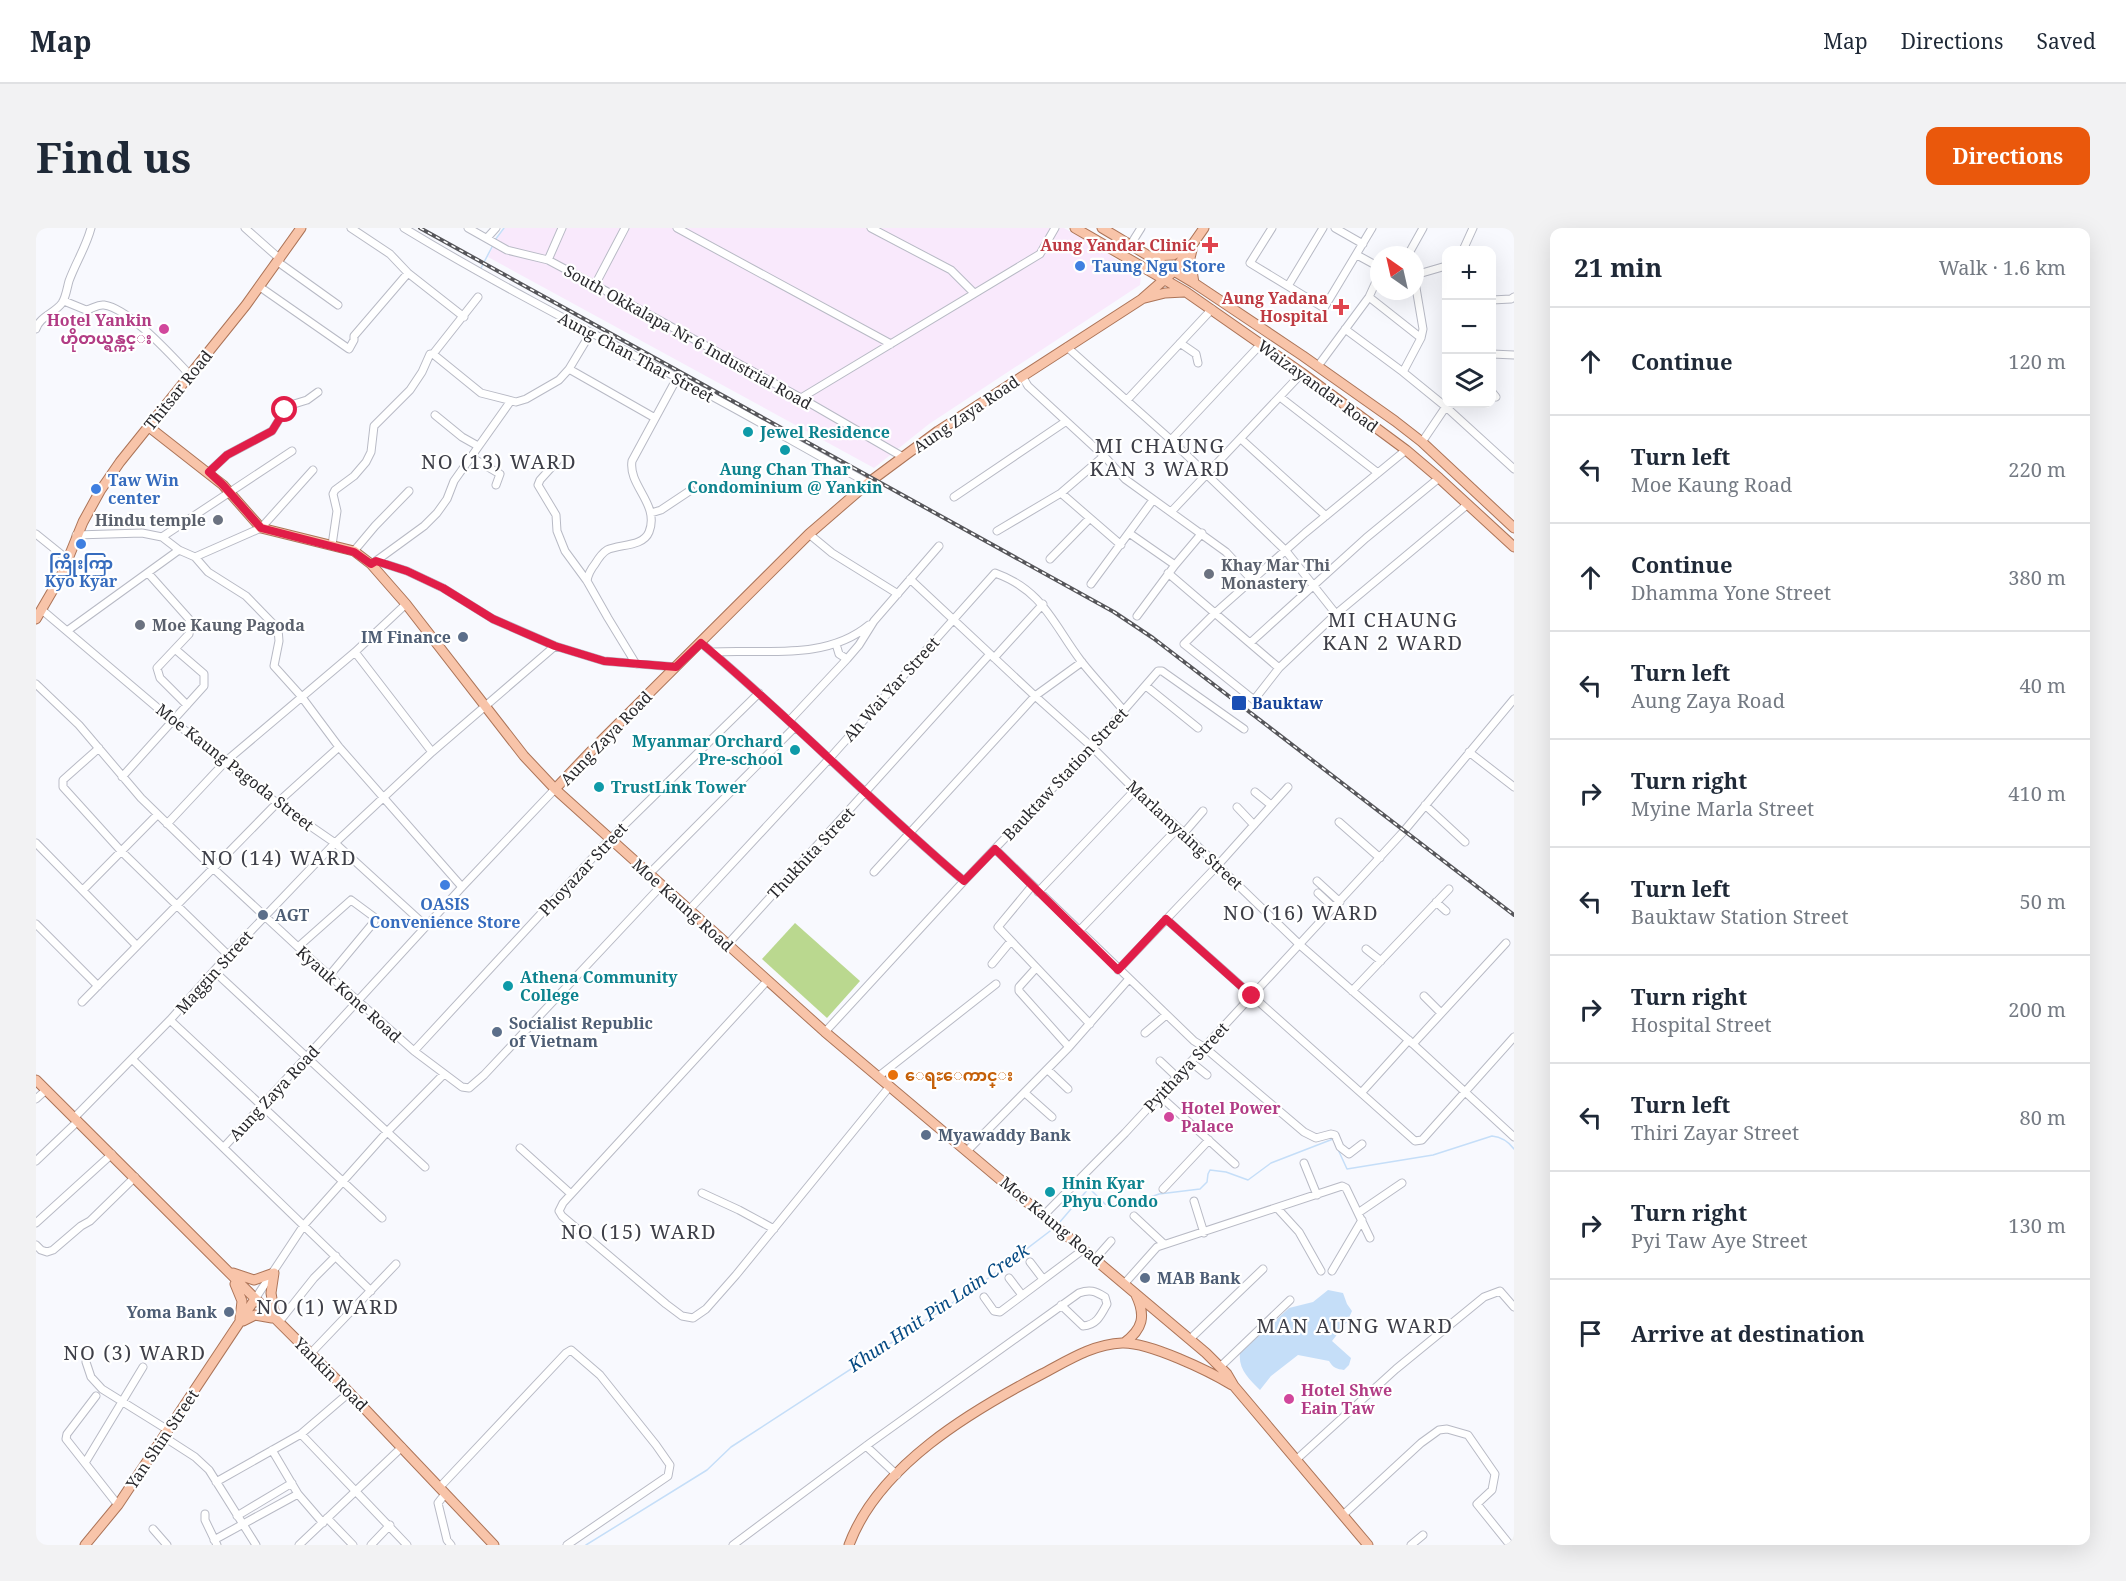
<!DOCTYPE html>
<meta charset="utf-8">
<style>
body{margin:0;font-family:"Noto Serif","Noto Sans Myanmar",serif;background:#f2f2f3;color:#1f2937}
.controls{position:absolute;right:18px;top:18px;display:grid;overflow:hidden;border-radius:12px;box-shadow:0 6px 24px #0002}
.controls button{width:54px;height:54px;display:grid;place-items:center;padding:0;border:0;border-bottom:2px solid #e0e1e3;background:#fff;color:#1f2937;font:30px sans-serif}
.compass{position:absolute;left:1334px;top:18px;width:54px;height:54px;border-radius:50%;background:#fff;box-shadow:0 6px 24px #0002;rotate:326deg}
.stop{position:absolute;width:18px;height:18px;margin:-14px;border:4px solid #e11d48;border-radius:50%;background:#fff}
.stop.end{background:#e11d48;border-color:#fff;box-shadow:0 2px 6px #0008}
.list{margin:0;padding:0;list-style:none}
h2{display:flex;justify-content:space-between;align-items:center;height:78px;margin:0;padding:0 24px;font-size:26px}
h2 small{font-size:20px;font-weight:400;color:#747a83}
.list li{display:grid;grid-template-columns:39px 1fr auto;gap:18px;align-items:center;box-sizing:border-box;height:108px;padding:0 24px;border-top:2px solid #e0e1e3}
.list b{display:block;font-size:22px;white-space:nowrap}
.list p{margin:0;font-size:20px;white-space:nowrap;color:#747a83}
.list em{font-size:20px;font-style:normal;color:#747a83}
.icon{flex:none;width:33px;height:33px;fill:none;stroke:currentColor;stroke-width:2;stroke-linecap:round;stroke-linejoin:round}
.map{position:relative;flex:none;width:1478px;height:1317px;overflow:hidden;border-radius:12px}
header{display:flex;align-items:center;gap:36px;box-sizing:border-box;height:84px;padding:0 30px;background:#fff;border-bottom:2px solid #e0e1e3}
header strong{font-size:28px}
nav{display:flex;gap:33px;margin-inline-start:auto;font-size:21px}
.intro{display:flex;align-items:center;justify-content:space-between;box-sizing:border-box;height:144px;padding:0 36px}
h1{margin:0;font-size:42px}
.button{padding:15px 27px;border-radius:12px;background:#ea580c;color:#fff;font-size:21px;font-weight:700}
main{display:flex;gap:36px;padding:0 36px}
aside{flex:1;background:#fff;border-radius:12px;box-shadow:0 6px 24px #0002}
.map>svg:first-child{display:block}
.industrial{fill:#f9e9fc}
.green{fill:#bad88f}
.water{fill:#c5def8}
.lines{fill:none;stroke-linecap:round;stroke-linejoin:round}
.stream{stroke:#c5def8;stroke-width:1.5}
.minor-casing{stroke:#b8bac5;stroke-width:9}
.major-casing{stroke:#ac7458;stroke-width:11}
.minor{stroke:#fff;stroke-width:7}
.major{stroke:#f8c4a9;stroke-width:9}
.rail-casing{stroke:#56565a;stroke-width:4}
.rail{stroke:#fff;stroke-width:1.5;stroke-dasharray:4.5;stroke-linecap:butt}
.route{stroke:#e11d48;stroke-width:8}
.health-dot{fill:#e0444e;stroke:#fff;stroke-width:2}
.shop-dot{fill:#3f7fe0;stroke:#fff;stroke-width:2}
.hotel-dot{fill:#d1479c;stroke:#fff;stroke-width:2}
.culture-dot{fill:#0f9aa8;stroke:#fff;stroke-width:2}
.worship-dot{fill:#6b7280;stroke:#fff;stroke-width:2}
.service-dot{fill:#5c6f8a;stroke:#fff;stroke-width:2}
.transit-dot{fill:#1a4fb4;stroke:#fff;stroke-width:2}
.food-dot{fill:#e8710a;stroke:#fff;stroke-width:2}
.labels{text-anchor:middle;stroke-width:4.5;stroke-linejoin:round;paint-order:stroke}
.health-label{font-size:16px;font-weight:bold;fill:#be3a42;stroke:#fff;text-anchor:end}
.shop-label{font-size:16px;font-weight:bold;fill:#366cbe;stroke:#fff;text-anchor:start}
.hotel-label{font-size:16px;font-weight:bold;fill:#b23c85;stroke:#fff;text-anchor:start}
.street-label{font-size:16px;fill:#29292d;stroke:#fff}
.culture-label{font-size:16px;font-weight:bold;fill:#0d838f;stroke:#fff;text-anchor:start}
.worship-label{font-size:16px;font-weight:bold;fill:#5b616d;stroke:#fff;text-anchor:start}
.service-label{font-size:16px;font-weight:bold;fill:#4e5e75;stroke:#fff;text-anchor:start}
.transit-label{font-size:16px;font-weight:bold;fill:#164399;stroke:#fff;text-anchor:start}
.food-label{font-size:16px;font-weight:bold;fill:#c56008;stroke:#fff;text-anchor:start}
.water-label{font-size:18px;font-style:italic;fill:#064a83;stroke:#fff}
.quarter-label{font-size:20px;letter-spacing:1.5px;fill:#3e3f48;stroke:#fff}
</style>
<header>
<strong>Map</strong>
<nav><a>Map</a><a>Directions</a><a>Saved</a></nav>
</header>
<div class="intro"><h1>Find us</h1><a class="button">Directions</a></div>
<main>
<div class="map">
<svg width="1478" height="1317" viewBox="0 0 1478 1317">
<rect width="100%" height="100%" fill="#f8f9fe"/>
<path class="industrial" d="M469,0H1028L1064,20L1105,49L1104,57L893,196L838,240L452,29L462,9Z"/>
<path class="green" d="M759,695L824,753L791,790L726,731Z"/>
<path class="water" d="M1292,1062L1307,1065L1311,1076L1316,1083L1311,1094L1296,1113L1315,1130L1313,1137L1308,1142C1301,1141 1297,1140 1293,1133L1262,1127L1235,1148L1224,1162C1213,1151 1202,1141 1204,1125L1253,1080L1277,1074Z"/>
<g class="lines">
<path class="stream" d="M459,12L468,0
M445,40L457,17
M1299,915L1311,941L1397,927L1456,908C1466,909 1472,913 1478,921
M1023,995L1053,960L1069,976L1084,980L1123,966L1164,961L1171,954L1172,946L1174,942L1190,944L1212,952L1235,935L1297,911
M550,1317L671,1242L695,1219L938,1061L1018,1000"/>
<g class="minor-casing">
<path id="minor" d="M209,0L244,31
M315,0L354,26L372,45L428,89
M368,0C457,54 548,101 640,149C705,183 768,220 832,255
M432,0L471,22L512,32L559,57L765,170L867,229
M641,0L855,116
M835,0L915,42L938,65
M1236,0L1214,35L1288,80L1336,0
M1299,0L1327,16
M451,10L460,0
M1095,16L1105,0
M1427,22L1437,0
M1321,27L1343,39
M1372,27L1387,0
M512,32L526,0
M242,34L302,77
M1379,47L1410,38
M559,57L589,0
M1252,58L1287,0
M224,59L313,121L318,112V108L372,45
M1333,69L1385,110
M1456,72L1475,71L1478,69
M28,73L50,82C57,81 61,76 68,77C94,81 135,127 154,147
M0,101C3,89 19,85 26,75C30,69 31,60 33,53C40,34 50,19 55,0
M1309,101L1367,144L1410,179L1478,241
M1144,115L1160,126L1162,135
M1031,119L1135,212L1250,323L1300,386
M397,126L442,69
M1456,126L1478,127
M1282,138L1333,69L1343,47
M533,141L619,190
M1367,144L1385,110L1387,101L1379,54
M986,148L992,158L1068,228L1089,251L1190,324L1217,353
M1456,164L1460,169
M1244,169L1342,245
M765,170L1004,26L1019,0
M1091,172L1176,81
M399,187L426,209L442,218
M1205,211L1290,288
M1135,212L1225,116
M1386,214L1411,177
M1370,222L1269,305L1179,385L1148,416L1218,472L1243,440L1300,386L1432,276
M435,229L462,245L464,246L460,257
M523,231L504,252L502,257L520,287L521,303L529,323L551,353L572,390L600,436
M173,244L191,227L236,203L249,182L258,176L271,172L282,164
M1025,265L1085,317
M918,269L1029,194
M1135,284L1266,145
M615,285L625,282L655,262
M961,303L1025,265L1068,228
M1093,305L1139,337
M0,306L31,331
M773,306L796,325L862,366
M40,307L106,305L126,309L143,322L159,329L225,300L277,242
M126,309L256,223
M296,317L301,283L297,266L299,262L318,248L330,234L335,224L338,198L374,162L386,144L394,126H397L445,165L480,174L490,171L523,152L533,141L554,106
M318,323L339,298L373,263
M159,329L172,344L210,368L242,401L243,413L238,438L265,468L303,519L426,659
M1014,331L1053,291
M340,333L388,298L401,285L411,271L418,253L474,174
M335,336L340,333L371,343L407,360L457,391L519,418L568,433L640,439
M112,345L153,391L154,401L153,406L121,440L124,450L151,477
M1132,345L1243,440
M874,351L999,468L1056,519L1099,562L1148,605L1264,717L1377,816L1478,909
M551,353C552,346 555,341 559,336C562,331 566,325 571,322C583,316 607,319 613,304C624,276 592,258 596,233L641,150
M1055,356L1117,272
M6,382L137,493L241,575L299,615L390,698
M1101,388L1139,337L1166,305
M31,403L143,322
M665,415C756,491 838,577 928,653
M1214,415L1330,310L1403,250
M800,416L803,426L811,431
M319,424L396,524
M676,424C728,421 790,433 833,397
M958,430L1007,376
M0,456L43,497L105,570L178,641L276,732L378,823L426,859L433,860L448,847L626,657
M1110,458L1162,500
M753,493L811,431L823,417L838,393L903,318
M63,520L27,552V559L85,623L192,727
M1433,524L1478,559
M86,549L168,458V446L139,421
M1219,564L1235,577
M1389,577L1429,614
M1201,579L1218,597
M1303,594L1344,630
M131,596L189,534L319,424L370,376
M1148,605L1167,583
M0,615L101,718
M959,621L1158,813L1168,819L1268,904L1280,910L1295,906L1299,907L1304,919L1313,926L1326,916
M838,644L999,468L1046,434
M613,646L759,499
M1281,653L1304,674
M996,658L962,699L1054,796
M47,662L121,587
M1002,664L1099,562
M1282,665L1298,680
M1400,674L1410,683
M653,682L793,531L959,345C1007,362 1017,396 1045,433C1059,451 1074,466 1088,483
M1130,691L1379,913L1386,912L1478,809
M0,696L62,758
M1043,703L1142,600
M691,717L954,426
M262,719L315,672L338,689V694L293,748
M1330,721L1345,733
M956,736L975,713
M1000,740L983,759V763L1033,819
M1082,742L1182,637L1252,559
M178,743L389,939
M731,753L527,975L523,983L526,988L630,1076L646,1088L657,1090L670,1081L700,1047L854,858
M1316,763L1413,661
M1388,768L1405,785
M46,774L241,575L303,519
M134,792L346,990
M789,804L928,653L1056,519L1122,443H1126L1208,501
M1109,805L1130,787
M1377,816L1470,715
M378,823L574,611L723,465
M96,831L335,1063
M1124,833L1141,849
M1155,834L1171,847
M1012,842L1032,861
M843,848L960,756
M1326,864L1373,812
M989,865L1016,889
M1124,868L1199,936
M0,871L10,862
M39,889L134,792L192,727L299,615L396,524L519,418
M188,919L426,659L519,561
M484,920L535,966
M931,923L1033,819L1092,752
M0,933L42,893
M1268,935L1281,967
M1127,961L1173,912
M666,965L703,982L738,1001
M1158,973L1168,1005
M1242,981L1263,1004L1285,1043
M1322,985L1366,955
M1008,987L1089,905L1368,603L1478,471
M1098,988L1128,1016
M0,995L76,926
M0,1017L5,1022L11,1024L17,1022L45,998L54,993L99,949
M1060,1030L1075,1013
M994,1034L1007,1051
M1296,1043L1326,992
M973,1050L986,1067
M1089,1055L1121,1019L1306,958L1310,960L1334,1010
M948,1069L958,1083L964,1084L1048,1021
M219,1071L268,997L351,904L408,846
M243,1094L278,1050L300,1028
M1154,1111L1227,1041
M275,1125L360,1036
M50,1134L55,1149L66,1161L132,1202
M1184,1139L1254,1072
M60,1168L31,1206L30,1211L82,1277
M265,1206L371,1317
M128,1209L159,1229L173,1242L220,1317
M830,1218L861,1247
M236,1222L262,1266L287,1295
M1261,1231L1360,1141L1448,1069L1464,1063L1478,1079
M49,1235L107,1139
M180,1254L265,1206L314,1164
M403,1260L530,1125L535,1122L564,1147L620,1217L634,1237L632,1248L531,1317
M409,1266L402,1275L411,1312L415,1317
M169,1286V1292L181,1317
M1307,1287L1385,1215L1403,1202L1411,1201L1432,1207L1459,1246L1456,1262L1441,1276L1474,1317
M201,1288L256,1255
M291,1290L317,1317
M117,1301L131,1317
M178,1312L262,1266
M263,1317L366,1219
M335,1317L354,1297
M697,1317L834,1215L1043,1065C1054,1061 1059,1063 1069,1069L1071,1076C1065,1087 1061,1097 1047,1098L1025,1077
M1375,1317L1387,1307"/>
</g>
<g class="major-casing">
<path id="major" d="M1039,0L1150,64L1266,145L1370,222L1403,250L1478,319
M1066,0L1158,55L1267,128L1359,193L1386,214L1478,300
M1156,22L1154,30L1158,55
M1117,28L1137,27L1155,17
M1109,70L1129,65L1148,64
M113,199L187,257L225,300L318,323L335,336L370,376L488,528L519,561L789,804L1170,1125L1191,1146L1198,1158L1332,1317
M0,391L25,348L47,294L64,263L84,234L210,77L265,0
M519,561L559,519L773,306L832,255L902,203L1106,71L1138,43L1168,0
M0,852L310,1161L458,1317
M197,1045L218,1052L238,1045
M238,1045L235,1065L239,1089
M199,1056L206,1073L204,1091
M207,1093L219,1087L236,1090
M1088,1115C1107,1101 1110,1088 1100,1067
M49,1317L82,1277L219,1071
M813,1317C842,1238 935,1183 1006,1146C1031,1133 1057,1116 1086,1115C1113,1114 1173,1143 1196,1157"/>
</g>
<use href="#minor" class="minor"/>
<use href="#major" class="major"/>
<g class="rail-casing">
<path id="rail" d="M384,0L1078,384L1117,410L1478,687"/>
</g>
<use href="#rail" class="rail"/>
</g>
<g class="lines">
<path class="route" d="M249,182L236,203L191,227L173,244L187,257L225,300L318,324L335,336L340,333L371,343L407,360L457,391L519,418L568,433L640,439L665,415C756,491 838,577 928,653L959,621L1082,742L1130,691L1216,768"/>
</g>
<g class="health-dot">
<path d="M1171 8h6v6h6v6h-6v6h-6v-6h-6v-6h6z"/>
<path d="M1302 70h6v6h6v6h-6v6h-6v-6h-6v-6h6z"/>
</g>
<g class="shop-dot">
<circle cx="1044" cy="38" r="6"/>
<circle cx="60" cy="261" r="6"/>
<circle cx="45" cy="316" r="6"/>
<circle cx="409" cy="657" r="6"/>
</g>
<g class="hotel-dot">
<circle cx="128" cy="101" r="6"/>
<circle cx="1133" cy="889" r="6"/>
<circle cx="1253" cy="1171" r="6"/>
</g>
<g class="culture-dot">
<circle cx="712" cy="204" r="6"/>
<circle cx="749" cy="222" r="6"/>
<circle cx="759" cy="522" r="6"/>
<circle cx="563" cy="559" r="6"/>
<circle cx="472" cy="758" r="6"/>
<circle cx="1014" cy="964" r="6"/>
</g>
<g class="worship-dot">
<circle cx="182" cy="292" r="6"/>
<circle cx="1173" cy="346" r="6"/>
<circle cx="104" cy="397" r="6"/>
</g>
<g class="service-dot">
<circle cx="427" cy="409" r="6"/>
<circle cx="227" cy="687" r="6"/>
<circle cx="461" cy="804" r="6"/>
<circle cx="890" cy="907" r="6"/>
<circle cx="1109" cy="1050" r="6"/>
<circle cx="193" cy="1084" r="6"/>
</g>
<rect class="transit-dot" x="1195" y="467" width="16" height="16" rx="3"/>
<circle class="food-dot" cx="857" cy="847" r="6"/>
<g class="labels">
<g class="health-label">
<text x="1160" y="23">Aung Yandar Clinic</text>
<text x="1292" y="76">Aung Yadana<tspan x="1292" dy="18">Hospital</tspan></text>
</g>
<g class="shop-label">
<text x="1056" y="44">Taung Ngu Store</text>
<text x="72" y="258">Taw Win<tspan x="72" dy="18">center</tspan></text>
<text x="45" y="341" text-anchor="middle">ကြိုးကြာ<tspan x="45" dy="18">Kyo Kyar</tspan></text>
<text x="409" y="682" text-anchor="middle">OASIS<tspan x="409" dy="18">Convenience Store</tspan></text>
</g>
<g class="hotel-label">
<text x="116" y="98" text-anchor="end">Hotel Yankin<tspan x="116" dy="18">ဟိုတယ္ရန္ကင္း</tspan></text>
<text x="1145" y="886">Hotel Power<tspan x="1145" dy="18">Palace</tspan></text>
<text x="1265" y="1168">Hotel Shwe<tspan x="1265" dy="18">Eain Taw</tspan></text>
</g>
<g class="street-label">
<text transform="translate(652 109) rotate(29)" y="6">South Okkalapa Nr 6 Industrial Road</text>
<text transform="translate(600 129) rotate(28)" y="6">Aung Chan Thar Street</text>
<text transform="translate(1282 158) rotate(36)" y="6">Waizayandar Road</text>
<text transform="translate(142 162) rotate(-51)" y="6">Thitsar Road</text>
<text transform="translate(930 186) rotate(-34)" y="6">Aung Zaya Road</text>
<text transform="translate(855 461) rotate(-48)" y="6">Ah Wai Yar Street</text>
<text transform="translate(570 510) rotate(-46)" y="6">Aung Zaya Road</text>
<text transform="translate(199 539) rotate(38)" y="6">Moe Kaung Pagoda Street</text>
<text transform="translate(1029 546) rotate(-47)" y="6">Bauktaw Station Street</text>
<text transform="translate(1149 607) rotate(43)" y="6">Marlamyaing Street</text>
<text transform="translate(775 625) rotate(-47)" y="6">Thukhita Street</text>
<text transform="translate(547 641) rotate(-47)" y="6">Phoyazar Street</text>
<text transform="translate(647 677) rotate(42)" y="6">Moe Kaung Road</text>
<text transform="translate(178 744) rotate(-48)" y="6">Maggin Street</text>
<text transform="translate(313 766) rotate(42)" y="6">Kyauk Kone Road</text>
<text transform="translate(1150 839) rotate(-47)" y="6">Pyithaya Street</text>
<text transform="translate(238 865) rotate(-47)" y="6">Aung Zaya Road</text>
<text transform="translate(1016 993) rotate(40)" y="6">Moe Kaung Road</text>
<text transform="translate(295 1146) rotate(45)" y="6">Yankin Road</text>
<text transform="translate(126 1211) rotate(-56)" y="6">Yan Shin Street</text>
</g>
<g class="culture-label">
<text x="724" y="210">Jewel Residence</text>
<text x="749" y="247" text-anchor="middle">Aung Chan Thar<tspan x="749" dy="18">Condominium @ Yankin</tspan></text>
<text x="747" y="519" text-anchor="end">Myanmar Orchard<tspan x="747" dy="18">Pre-school</tspan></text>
<text x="575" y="565">TrustLink Tower</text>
<text x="484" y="755">Athena Community<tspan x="484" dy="18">College</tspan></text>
<text x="1026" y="961">Hnin Kyar<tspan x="1026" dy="18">Phyu Condo</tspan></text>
</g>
<g class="worship-label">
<text x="170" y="298" text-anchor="end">Hindu temple</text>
<text x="1185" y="343">Khay Mar Thi<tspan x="1185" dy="18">Monastery</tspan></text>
<text x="116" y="403">Moe Kaung Pagoda</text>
</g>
<g class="service-label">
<text x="415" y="415" text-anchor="end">IM Finance</text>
<text x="239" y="693">AGT</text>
<text x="473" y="801">Socialist Republic<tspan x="473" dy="18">of Vietnam</tspan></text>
<text x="902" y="913">Myawaddy Bank</text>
<text x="1121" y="1056">MAB Bank</text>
<text x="181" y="1090" text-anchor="end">Yoma Bank</text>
</g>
<g class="transit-label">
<text x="1216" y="481">Bauktaw</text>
</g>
<g class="food-label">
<text x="869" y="853">ေရႊေကာင္း</text>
</g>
<g class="water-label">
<text transform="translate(903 1080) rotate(-34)" y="6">Khun Hnit Pin Lain Creek</text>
</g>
<g class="quarter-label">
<text x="1124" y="225">MI CHAUNG<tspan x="1124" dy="23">KAN 3 WARD</tspan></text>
<text x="463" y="241">NO (13) WARD</text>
<text x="1357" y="399">MI CHAUNG<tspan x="1357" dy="23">KAN 2 WARD</tspan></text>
<text x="243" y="637">NO (14) WARD</text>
<text x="1265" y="692">NO (16) WARD</text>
<text x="603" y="1011">NO (15) WARD</text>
<text x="292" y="1086">NO (1) WARD</text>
<text x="1319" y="1105">MAN AUNG WARD</text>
<text x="99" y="1132">NO (3) WARD</text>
</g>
</g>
</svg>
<div class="controls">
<button>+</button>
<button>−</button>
<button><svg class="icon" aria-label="layers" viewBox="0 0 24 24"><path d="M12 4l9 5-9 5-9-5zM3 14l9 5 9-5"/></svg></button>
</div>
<svg class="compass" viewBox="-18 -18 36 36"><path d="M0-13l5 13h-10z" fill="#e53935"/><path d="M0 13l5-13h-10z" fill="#747a83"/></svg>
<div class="stop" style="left:249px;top:182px"></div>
<div class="stop end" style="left:1216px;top:768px"></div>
</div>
<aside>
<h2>21 min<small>Walk · 1.6 km</small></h2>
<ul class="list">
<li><svg class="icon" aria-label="ahead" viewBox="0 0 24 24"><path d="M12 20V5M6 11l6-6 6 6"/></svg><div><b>Continue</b></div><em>120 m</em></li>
<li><svg class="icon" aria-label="left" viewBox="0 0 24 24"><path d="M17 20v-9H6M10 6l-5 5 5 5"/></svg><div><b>Turn left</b><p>Moe Kaung Road</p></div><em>220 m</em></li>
<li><svg class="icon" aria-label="ahead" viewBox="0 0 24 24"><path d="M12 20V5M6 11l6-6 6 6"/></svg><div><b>Continue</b><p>Dhamma Yone Street</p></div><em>380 m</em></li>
<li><svg class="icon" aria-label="left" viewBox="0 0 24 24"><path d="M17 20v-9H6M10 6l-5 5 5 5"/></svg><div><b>Turn left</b><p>Aung Zaya Road</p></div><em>40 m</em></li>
<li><svg class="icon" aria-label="right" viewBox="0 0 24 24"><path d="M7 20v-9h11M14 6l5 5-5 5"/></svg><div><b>Turn right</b><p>Myine Marla Street</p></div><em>410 m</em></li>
<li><svg class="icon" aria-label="left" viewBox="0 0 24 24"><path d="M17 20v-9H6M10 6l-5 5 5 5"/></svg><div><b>Turn left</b><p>Bauktaw Station Street</p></div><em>50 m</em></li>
<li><svg class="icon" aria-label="right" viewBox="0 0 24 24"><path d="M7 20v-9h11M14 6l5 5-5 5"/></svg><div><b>Turn right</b><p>Hospital Street</p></div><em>200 m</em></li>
<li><svg class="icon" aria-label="left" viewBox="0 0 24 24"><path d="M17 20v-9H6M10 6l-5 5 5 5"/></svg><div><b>Turn left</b><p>Thiri Zayar Street</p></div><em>80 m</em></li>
<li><svg class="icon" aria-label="right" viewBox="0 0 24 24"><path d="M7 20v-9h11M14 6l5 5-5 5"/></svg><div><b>Turn right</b><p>Pyi Taw Aye Street</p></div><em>130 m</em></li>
<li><svg class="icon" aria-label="arrive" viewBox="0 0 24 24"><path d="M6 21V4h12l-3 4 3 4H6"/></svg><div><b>Arrive at destination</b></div></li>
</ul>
</aside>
</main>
